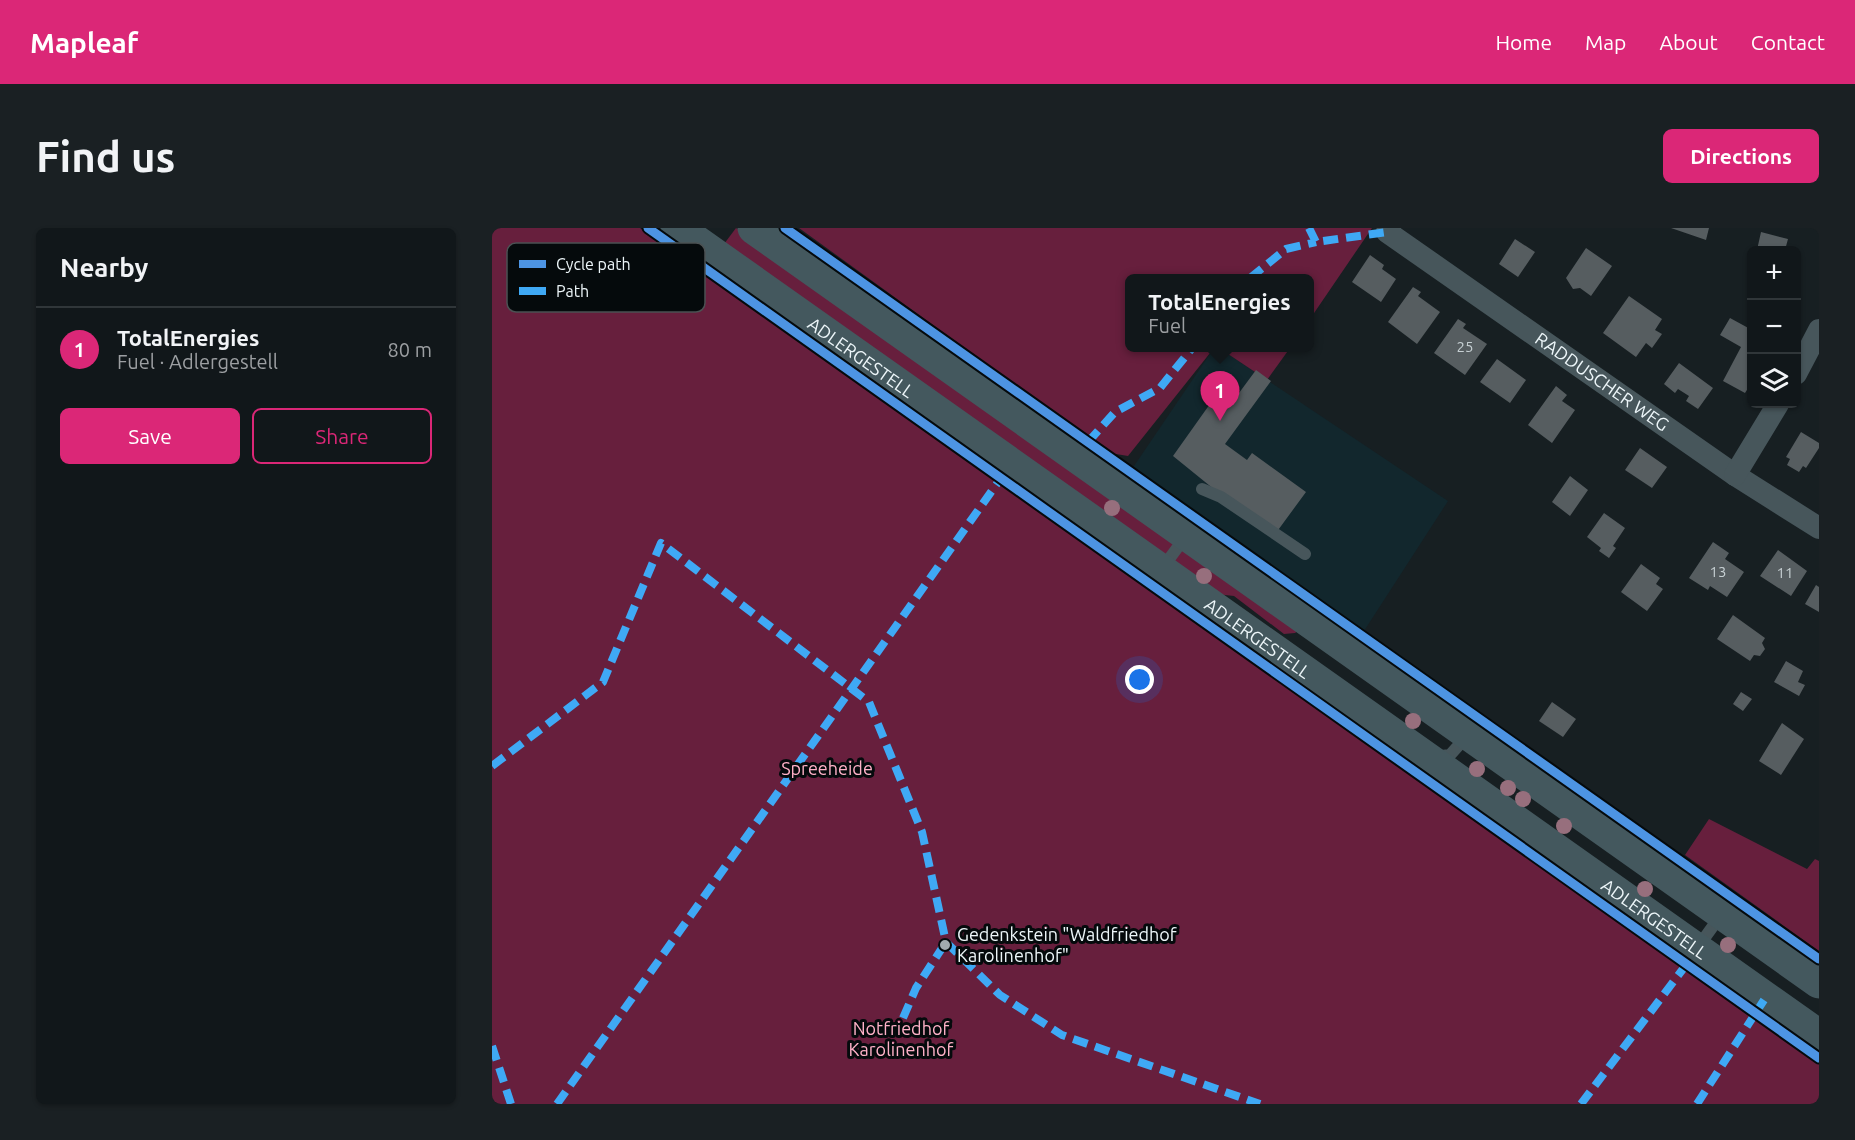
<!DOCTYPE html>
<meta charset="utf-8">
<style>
body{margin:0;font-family:Ubuntu,sans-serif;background:#1a2023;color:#f1f3f6}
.controls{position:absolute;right:18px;top:18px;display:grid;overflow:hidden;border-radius:9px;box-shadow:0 2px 4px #0004}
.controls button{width:54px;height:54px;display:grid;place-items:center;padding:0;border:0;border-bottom:2px solid #303639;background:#11171a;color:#f1f3f6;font:30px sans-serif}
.you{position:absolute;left:648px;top:452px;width:21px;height:21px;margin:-15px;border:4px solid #fff;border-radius:50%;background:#1a73e8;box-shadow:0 0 0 9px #1a73e833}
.badge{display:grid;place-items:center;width:39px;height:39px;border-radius:50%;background:#db2777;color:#fff;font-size:20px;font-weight:700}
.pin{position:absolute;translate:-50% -50px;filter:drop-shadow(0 2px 3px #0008)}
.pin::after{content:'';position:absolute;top:32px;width:21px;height:18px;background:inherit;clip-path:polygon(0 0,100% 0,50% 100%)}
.popup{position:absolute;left:633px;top:46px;width:189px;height:78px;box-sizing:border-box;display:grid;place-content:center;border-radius:9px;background:#11171a;filter:drop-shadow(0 2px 4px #0005);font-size:20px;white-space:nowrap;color:#9c9fa2}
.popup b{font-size:22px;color:#f1f3f6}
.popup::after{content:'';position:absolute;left:50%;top:100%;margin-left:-12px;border:12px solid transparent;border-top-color:#11171a}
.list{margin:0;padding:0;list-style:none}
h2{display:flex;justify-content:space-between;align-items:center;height:78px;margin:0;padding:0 24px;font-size:26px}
h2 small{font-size:20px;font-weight:400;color:#9c9fa2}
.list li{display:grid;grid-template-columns:39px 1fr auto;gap:18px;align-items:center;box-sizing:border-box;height:84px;padding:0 24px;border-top:2px solid #303639}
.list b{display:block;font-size:22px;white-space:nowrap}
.list p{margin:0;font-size:20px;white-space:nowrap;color:#9c9fa2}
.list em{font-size:20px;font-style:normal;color:#9c9fa2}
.actions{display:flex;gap:12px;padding:18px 24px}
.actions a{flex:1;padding:14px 0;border:2px solid #db2777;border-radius:9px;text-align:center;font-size:21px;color:#db2777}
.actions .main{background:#db2777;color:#fff}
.icon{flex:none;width:33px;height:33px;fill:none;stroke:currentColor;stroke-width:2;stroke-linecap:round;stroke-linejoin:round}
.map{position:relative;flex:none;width:1327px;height:876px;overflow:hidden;border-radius:9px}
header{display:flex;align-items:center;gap:36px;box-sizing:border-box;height:84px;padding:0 30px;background:#db2777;color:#fff}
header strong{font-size:28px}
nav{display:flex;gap:33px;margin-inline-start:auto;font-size:21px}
.intro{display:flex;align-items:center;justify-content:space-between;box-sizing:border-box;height:144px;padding:0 36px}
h1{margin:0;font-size:42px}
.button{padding:15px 27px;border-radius:9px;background:#db2777;color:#fff;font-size:21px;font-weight:700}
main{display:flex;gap:36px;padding:0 36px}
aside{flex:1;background:#11171a;border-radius:9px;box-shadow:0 2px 4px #0004}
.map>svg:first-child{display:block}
.built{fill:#12272d}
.green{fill:#671f3d}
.building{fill:#565d60}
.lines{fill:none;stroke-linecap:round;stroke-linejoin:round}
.service{stroke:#47565b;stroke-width:12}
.minor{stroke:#47565b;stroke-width:22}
.secondary{stroke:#44585e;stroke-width:33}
.quiet{stroke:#3fa9f5;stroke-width:8;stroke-dasharray:15 8;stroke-linecap:butt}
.cycleway-casing{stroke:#050a0c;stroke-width:13}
.cycleway{stroke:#4d94e3;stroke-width:9}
.tree{fill:#976f7d}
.poi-dot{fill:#a2abae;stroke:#050a0c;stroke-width:2}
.labels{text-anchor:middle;stroke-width:6;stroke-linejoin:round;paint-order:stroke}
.number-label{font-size:15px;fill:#c7d0d3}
.street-label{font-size:18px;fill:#edf6f9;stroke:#050a0c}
.park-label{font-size:18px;fill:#ffb1c8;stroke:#050a0c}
.poi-label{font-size:18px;fill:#edf6f9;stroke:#050a0c;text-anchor:start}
.key{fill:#050a0c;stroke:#4b5153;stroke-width:1.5}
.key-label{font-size:16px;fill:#edf6f9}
</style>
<header>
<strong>Mapleaf</strong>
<nav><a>Home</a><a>Map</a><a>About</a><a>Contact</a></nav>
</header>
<div class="intro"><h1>Find us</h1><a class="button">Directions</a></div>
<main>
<aside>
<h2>Nearby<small></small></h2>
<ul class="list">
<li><span class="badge">1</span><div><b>TotalEnergies</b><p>Fuel · Adlergestell</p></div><em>80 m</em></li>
</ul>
<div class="actions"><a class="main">Save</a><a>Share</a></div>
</aside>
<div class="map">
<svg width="1327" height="876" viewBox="0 0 1327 876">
<rect width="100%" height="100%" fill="#171f22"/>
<path class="built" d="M722,120H727L956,273L872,403L640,241Z"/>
<path class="green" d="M0,0H148L1327,829V876H0Z
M244,0L809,400L803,405L792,406L742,368L715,365L229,20Z
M307,0H880L818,91V50H638V119L722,120L636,228L618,225Z
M727,120H798L775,152Z
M1217,591L1315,641L1323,631L1327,633V723L1193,627Z"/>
<path class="building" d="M1179,0H1217L1214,12Z
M1269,4L1296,11L1293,22H1265Z
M1023,11L1043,24L1026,49L1007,36Z
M1094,20L1120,38L1099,68L1088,60L1081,61L1074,50Z
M878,27L892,37L890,41L904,51L889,74L860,54Z
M921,59L929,64L926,68L948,84L925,116L896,94Z
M1137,68L1170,91L1163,102L1170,106L1160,120L1154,115L1144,129L1111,105Z
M1238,90L1260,102V154L1253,165L1231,153L1249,119L1228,107Z
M966,91L974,96L971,100L995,116L973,147L942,125Z
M1005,131L1034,152L1018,175L988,154Z
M1187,135L1221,160L1206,181L1194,173L1197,168L1186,161L1183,165L1172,156Z
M764,142L779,153L733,216L755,232L760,225L814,264L781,309L681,228L730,159L744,169Z
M1064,158L1075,167L1070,173L1083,182L1060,215L1036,197Z
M1309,204L1327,215V220L1314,240L1311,238L1307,244L1295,237L1298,231L1294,229Z
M1148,220L1175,239L1160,260L1133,242Z
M1078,248L1096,262L1078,288L1060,274Z
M1112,285L1133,300L1121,318L1124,320L1117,330L1107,323L1109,320L1095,309Z
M1221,314L1237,325L1233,331L1252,344L1235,369L1218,358L1216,362L1197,350Z
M1286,322L1315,343L1299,368L1268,348Z
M1149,336L1168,350L1164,356L1171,361L1155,383L1129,364Z
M1324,357L1327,359V384L1313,376Z
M1241,387L1273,410L1270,415L1273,421L1268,428L1262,427L1258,433L1225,411Z
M1294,433L1311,443L1306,454L1313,457L1307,468L1282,454Z
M1249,464L1260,471L1251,483L1241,476Z
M1060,474L1084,491L1071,509L1047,493Z
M1290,495L1312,511L1289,547L1267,533Z"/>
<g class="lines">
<path class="service" d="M710,261L729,269L813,326
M669,342L694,308
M942,529L958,527L976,507
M1206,719L1229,687"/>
<g class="minor">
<path id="s1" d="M898,0L895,4L1243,247L1327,300"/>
<path d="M1304,146L1327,102"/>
<path d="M1243,247L1286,176"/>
</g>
<g class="secondary">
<path id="s2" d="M185,0L1327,808"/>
<path d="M262,0L1327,754"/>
</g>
<path class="quiet" d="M817,0L824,14L895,4
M758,50L794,21L824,14
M596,214L623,184L668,160L701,119
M0,538L111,454L169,315L377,474L430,604L454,714L508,767L570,807L768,876
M411,790L424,760L454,714
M0,818L19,876
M65,876L509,250
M1089,876L1194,737
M1205,876L1272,772"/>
<g class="cycleway-casing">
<path id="cycleway" d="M156,0L1327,830
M293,0L1327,731"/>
</g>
<use href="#cycleway" class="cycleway"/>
</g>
<g class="tree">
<circle cx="620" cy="280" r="8"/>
<circle cx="712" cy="348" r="8"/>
<circle cx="921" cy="493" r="8"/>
<circle cx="985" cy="541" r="8"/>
<circle cx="1016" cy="560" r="8"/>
<circle cx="1031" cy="571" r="8"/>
<circle cx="1072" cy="598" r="8"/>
<circle cx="1153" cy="661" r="8"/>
<circle cx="1236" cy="717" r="8"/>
</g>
<circle class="poi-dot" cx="453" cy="717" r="6"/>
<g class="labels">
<g class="number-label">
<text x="973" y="124">25</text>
<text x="1226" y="349">13</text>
<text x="1293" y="350">11</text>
</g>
<g class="street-label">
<text dy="6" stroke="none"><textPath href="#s2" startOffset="225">ADLERGESTELL</textPath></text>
<text dy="6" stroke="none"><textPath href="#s1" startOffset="267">RADDUSCHER WEG</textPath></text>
<text dy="6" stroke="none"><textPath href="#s2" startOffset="711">ADLERGESTELL</textPath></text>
<text dy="6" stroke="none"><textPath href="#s2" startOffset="1197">ADLERGESTELL</textPath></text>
</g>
<g class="park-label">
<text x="335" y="547">Spreeheide</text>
<text x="409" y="807">Notfriedhof<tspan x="409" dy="21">Karolinenhof</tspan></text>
</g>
<g class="poi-label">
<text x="465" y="713">Gedenkstein "Waldfriedhof<tspan x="465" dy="21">Karolinenhof"</tspan></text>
</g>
</g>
<rect x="15" y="15" width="198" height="69" rx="9" class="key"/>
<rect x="27" y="32" width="27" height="8" fill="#4d94e3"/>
<rect x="27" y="59" width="27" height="8" fill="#3fa9f5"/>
<g class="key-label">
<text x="64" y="42">Cycle path</text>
<text x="64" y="69">Path</text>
</g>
</svg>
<div class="controls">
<button>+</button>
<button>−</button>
<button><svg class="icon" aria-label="layers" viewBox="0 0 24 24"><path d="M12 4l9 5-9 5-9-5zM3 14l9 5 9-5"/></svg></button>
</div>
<div class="you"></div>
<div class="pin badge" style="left:728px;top:193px">1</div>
<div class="popup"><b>TotalEnergies</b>Fuel</div>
</div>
</main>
